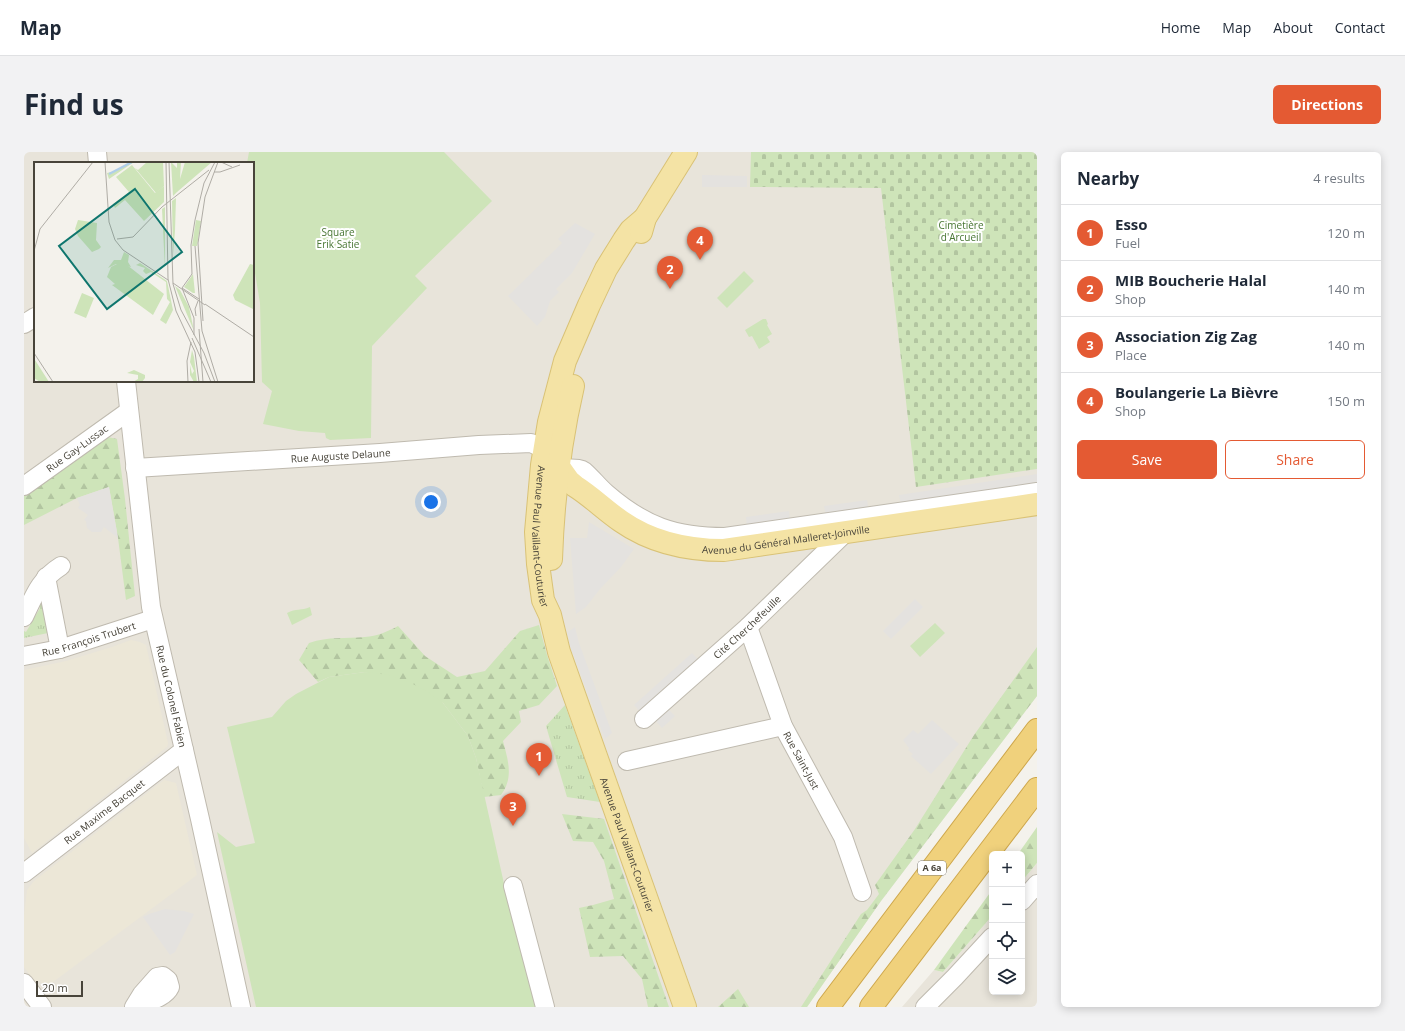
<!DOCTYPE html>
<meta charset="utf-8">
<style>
body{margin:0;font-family:"Open Sans",sans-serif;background:#f2f2f3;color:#1f2937}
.controls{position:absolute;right:12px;bottom:12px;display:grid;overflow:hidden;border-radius:6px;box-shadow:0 2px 10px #0003}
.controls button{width:36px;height:36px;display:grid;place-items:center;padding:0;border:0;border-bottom:1px solid #e0e1e3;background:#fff;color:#1f2937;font:20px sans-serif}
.scale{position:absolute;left:12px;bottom:10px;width:47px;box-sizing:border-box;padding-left:4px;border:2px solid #48443a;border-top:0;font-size:11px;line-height:14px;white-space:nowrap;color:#48443a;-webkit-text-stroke:3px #fff;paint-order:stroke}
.you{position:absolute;left:407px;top:350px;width:14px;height:14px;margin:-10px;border:3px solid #fff;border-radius:50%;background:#1a73e8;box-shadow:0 0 0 6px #1a73e833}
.badge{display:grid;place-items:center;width:26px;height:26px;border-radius:50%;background:#e45a33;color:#fff;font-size:13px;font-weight:700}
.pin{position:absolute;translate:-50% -33px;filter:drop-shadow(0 1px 2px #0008)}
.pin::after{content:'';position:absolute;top:21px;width:14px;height:12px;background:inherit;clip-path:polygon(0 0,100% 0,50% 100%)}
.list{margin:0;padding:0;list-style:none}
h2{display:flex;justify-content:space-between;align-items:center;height:52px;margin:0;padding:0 16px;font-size:17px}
h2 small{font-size:13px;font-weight:400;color:#747a83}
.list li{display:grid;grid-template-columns:26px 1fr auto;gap:12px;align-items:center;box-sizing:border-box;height:56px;padding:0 16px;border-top:1px solid #e0e1e3}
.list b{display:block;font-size:15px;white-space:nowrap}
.list p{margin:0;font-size:13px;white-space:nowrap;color:#747a83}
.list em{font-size:13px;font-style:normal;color:#747a83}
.actions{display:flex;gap:8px;padding:12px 16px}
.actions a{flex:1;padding:9px 0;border:1px solid #e45a33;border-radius:6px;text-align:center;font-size:14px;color:#e45a33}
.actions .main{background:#e45a33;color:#fff}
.icon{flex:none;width:22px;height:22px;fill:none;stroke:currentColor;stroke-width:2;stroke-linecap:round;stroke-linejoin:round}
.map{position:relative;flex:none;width:1013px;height:855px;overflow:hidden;border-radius:6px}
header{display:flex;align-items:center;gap:24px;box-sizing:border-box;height:56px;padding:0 20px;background:#fff;border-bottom:1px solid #e0e1e3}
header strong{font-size:19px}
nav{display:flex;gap:22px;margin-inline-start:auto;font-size:14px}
.intro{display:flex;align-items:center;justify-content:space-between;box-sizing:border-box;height:96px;padding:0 24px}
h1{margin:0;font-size:28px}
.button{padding:10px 18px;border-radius:6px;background:#e45a33;color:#fff;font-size:14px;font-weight:700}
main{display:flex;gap:24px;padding:0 24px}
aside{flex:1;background:#fff;border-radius:6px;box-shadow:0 2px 10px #0003}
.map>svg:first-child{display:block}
.residential{fill:#e8e4da;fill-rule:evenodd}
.education{fill:#ece7d7}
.grass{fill:url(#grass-tufts)}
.forest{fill:url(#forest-firs)}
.cemetery{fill:url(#cemetery-stones)}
.park{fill:#cee4b9}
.parking{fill:#e4e2df}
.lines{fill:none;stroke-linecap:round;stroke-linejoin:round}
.minor-casing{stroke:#bfbaaf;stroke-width:20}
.major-casing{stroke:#d9c276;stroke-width:24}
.highway-casing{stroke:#cea74c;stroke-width:24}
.minor{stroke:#fff;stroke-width:18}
.major{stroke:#f4e3a5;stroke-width:22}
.highway{stroke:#f0d17c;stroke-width:22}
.labels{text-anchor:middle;stroke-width:4;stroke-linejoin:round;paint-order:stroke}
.shield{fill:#fff;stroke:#7f7c75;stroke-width:1}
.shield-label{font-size:9px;font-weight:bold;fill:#48443a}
.park-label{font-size:10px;fill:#477532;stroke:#fff}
.street-label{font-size:10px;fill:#48443a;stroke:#fff}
.inset-river{fill:none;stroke:#afceea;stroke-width:2}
.inset-road{fill:none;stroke:#afaca5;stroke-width:1}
.view{fill:#0f766e;fill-opacity:0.15;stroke:#0f766e;stroke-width:2}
.inset-edge{fill:none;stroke:#48443a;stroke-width:2}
</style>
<header>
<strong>Map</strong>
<nav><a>Home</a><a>Map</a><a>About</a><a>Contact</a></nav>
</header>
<div class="intro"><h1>Find us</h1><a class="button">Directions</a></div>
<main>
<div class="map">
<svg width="1013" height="855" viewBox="0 0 1013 855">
<defs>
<pattern id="grass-tufts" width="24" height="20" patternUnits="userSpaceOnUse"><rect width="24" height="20" fill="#cee4b9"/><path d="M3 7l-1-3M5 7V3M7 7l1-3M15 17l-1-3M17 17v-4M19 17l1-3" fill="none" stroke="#b2c5a0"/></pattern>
<pattern id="forest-firs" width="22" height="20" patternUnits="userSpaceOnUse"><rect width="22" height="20" fill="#cee4b9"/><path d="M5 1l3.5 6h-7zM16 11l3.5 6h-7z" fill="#b2c5a0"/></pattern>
<pattern id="cemetery-stones" width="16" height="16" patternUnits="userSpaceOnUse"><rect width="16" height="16" fill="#cee4b9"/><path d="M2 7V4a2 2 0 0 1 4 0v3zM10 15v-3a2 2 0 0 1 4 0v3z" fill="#b2c5a0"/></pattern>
</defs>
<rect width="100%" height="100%" fill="#f4f2ec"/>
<path class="residential" d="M0,0H1013V544L857,749L783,855H0ZM11,11H229V229H11Z
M1013,711V855H878L910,818L919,820L968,764V840H998V729Z"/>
<path class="education" d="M107,488L116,490L122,493L144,591L143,595L8,701L0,686V518L42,509L88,495Z
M140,628L152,631L173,723L21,836L16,829H11L8,826L0,815V764L3,738L10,729Z"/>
<path class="grass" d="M17,444L24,481L0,486V479L2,480L16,456L11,452Z
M541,553L576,650L543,645L522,574Z"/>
<path class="forest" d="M79,284L93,287L101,347L111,444L102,448L94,386L85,335L53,346L0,373V342Z
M515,473L523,503L533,534L515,553L495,559L497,570L479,589C484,608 490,626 477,643L460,645L452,606L444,584L419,551L341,520L305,525L294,530L275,508L285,491C305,484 321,487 341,485C353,484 363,480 374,474L401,504L433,525L461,519L496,479Z
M1013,495V544L857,749L783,855H777L837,762L843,758L855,742L851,733L891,677L950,583Z
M538,662L580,667L645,855H624L618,827L599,804L566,805L555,756L569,753L590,747L580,709L569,690L549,689Z
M1013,675V711L998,729V702H994Z
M968,738V764L919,820L910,818Z
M714,837L725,855H694Z"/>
<path class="cemetery" d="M727,0H1013V317L892,335L857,36L726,35Z"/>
<path class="park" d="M225,0H420L468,49L391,124L403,136L348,194L347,286L306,288L302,286L301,281L275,279L239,272L248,239L238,230L236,151L229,109V11H223Z
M720,119L730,129L703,156L693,146Z
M739,167H742L744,172L743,173L748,182L743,185L746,190L735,197L728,184L725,185L721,178Z
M286,455L288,463L268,473L263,461C272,456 277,459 286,455Z
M911,471L921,481L896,505L886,494Z
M341,520L365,523L387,531L404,540L419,551L444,584L452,606L487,763L518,855H232L193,680L212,695L231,691L203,575L248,565L262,549L272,542L305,525Z"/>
<path class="parking" d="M678,23L723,24V35H678Z
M551,71L571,82L548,121L532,137L535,140L526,149L521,165L513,174L484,144L538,91L534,87Z
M1013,322V334L877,354L875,343Z
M85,335L94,386L80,375L77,380H68L63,376L62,369L60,368L64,363L54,356L56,353L53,346Z
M843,348L845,359L802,365L800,354Z
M765,359L766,371L723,376L722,365Z
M565,370L610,397L597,415L576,437L562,455L552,462L546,386H563Z
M891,447L899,455L867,487L859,479Z
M551,475L555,491L588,581L581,587L546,494L544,480Z
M668,501L684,518L643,556L651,564L638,576L630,567L618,562L610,553Z
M908,568L935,592L907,622L887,604L889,602L884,598L885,596L879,588L889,578L894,582Z
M141,757L160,759L170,762L151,800L146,803L119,765L125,762Z"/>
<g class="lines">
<g class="minor-casing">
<g id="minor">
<path d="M73,0L74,11"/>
<path d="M0,172L11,165"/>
<path id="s1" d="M102,229L127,455L176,667L217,855"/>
<path id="s2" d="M111,316L356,301L455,293L507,291C523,297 523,307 534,314C541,319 554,314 560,319C568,326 574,334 582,341C620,374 651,385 701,385L1013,340"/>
<path id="s3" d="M0,334L105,259"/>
<path d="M22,425L36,497"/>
<path d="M0,465C10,444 16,427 37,414"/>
<path id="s4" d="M724,475L759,574L819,685L838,740"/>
<path id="s5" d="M0,504L36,497L129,467"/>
<path id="s6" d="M620,567L724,475L822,380"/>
<path d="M603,609L759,574"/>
<path id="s7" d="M0,721L160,598"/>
<path d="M489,734L521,855"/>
<path d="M998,749L1013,732"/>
<path d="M0,831L18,855"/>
<path d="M110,855L118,842L133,825L139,824L144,828L146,835C141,846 122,850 112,855"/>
<path d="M901,855L931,825L968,785"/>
</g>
</g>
<g class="major-casing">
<g id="major">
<path id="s8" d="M621,66L607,78L600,88L582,117L565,153L541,209L525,270L518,313L512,380L514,412L519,448L526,463L535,500L661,855"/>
<path d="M617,80L621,66L662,0"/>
<path id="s9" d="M535,315L545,329L551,334C567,344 581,358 597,369C627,390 664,398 700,398L1013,352"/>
<path d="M527,407C529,349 536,290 549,234"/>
</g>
</g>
<g class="highway-casing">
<path id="highway" d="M804,855L1013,578
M847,855L1013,637"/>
</g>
<use href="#minor" class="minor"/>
<use href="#major" class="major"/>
<use href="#highway" class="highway"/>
</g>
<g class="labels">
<rect class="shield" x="894" y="709" width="28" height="14" rx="3"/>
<g class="shield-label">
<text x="908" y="719">A 6a</text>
</g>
<g class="park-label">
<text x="937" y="77">Cimetière<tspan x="937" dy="12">d'Arcueil</tspan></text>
<text x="314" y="84">Square<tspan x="314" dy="12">Erik Satie</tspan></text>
</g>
<g class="street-label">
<text dy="4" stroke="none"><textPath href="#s3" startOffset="65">Rue Gay-Lussac</textPath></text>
<text dy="4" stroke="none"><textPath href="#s2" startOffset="206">Rue Auguste Delaune</textPath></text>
<text dy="4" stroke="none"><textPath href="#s8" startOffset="344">Avenue Paul Vaillant-Couturier</textPath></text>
<text dy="4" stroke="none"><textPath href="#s9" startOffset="254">Avenue du Général Malleret-Joinville</textPath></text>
<text dy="4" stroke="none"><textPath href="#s6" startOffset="138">Cité Cherchefeuille</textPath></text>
<text dy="4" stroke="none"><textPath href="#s5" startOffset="67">Rue François Trubert</textPath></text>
<text dy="4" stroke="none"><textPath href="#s1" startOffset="319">Rue du Colonel Fabien</textPath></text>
<text dy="4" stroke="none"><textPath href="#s4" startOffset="144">Rue Saint-Just</textPath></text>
<text dy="4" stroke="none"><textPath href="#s7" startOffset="101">Rue Maxime Bacquet</textPath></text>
<text dy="4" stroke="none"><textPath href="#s8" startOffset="667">Avenue Paul Vaillant-Couturier</textPath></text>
</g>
</g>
<g transform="translate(10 10)">
<rect width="220" height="220" fill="#f4f2ec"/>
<path d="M143,0H147L146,17L151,0H178L143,30ZM162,58L167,59L163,84H158ZM216,102L220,103L219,147L201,138L199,133Z" fill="#cee4b9"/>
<path d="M137,0L143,6V0L145,7L143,30L139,34ZM142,36L141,69L139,93L138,39ZM131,45V107L128,47ZM90,90L95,93L94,100L97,105L82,102L74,106L80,98H87ZM106,101L133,119L139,148L132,162L126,158L136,140L133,137L132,120L117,110L112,112L109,109L111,106L102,103ZM159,112L161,131H159L150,125ZM141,124L146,128L155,145L160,169ZM158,188L160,195L163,220H160L156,213V203L158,212L160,209L156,200ZM100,208L111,213V216L108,220H99L104,217V213L93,211Z" fill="#cee4b9"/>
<path d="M98,3L121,31L130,24V40L110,59L91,38L81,46L79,42L95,30L82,15Z" fill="#cee4b9"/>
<path d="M95,0H100L75,17L73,11L82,9ZM113,0H129L130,24L122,31L101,6L104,8ZM44,58L63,61L62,78L67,85L65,87L58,90L44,74L41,67ZM85,101L93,103L130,132L119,153L78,123L81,122L73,115L77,105ZM48,131L60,136L52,156L40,151ZM0,197L1,198L15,220H6L0,216Z" fill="#cee4b9"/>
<path class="inset-river" d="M75,12L98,0"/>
<path class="inset-road" d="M71,0L75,60L81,78L89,88L134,118M132,0L134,117L142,149L161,190L165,220M135,0L139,122L147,148L170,191L181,220M187,0L198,5M180,10H186L206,3M83,77L99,75L128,45L175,8M161,84L168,169L184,220M0,89L6,67L59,0M139,121L171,143M148,126L165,137M171,142L220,175M162,154L161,147L164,139M169,159L164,81L171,35L184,0M165,167L169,220M160,173V156L148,126L158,112L157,83L161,58L170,21L181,0M158,176L177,220M0,191L19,220M154,220L153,199L157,180"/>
<path class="view" d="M101,27L148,90L73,147L25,84Z"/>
<rect width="220" height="220" class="inset-edge"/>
</g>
</svg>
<div class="controls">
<button>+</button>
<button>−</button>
<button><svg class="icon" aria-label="locate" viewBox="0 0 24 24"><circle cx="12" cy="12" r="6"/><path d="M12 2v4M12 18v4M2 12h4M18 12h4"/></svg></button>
<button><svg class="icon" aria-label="layers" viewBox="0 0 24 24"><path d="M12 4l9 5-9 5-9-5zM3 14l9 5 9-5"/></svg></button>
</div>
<div class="scale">20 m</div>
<div class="you"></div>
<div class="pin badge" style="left:515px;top:624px">1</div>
<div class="pin badge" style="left:646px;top:137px">2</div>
<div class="pin badge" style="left:489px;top:674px">3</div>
<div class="pin badge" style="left:676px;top:108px">4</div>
</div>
<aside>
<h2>Nearby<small>4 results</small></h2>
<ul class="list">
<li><span class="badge">1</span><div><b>Esso</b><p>Fuel</p></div><em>120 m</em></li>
<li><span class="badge">2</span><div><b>MIB Boucherie Halal</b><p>Shop</p></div><em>140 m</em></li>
<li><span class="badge">3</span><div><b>Association Zig Zag</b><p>Place</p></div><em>140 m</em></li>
<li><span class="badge">4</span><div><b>Boulangerie La Bièvre</b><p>Shop</p></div><em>150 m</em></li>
</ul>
<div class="actions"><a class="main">Save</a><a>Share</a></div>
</aside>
</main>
